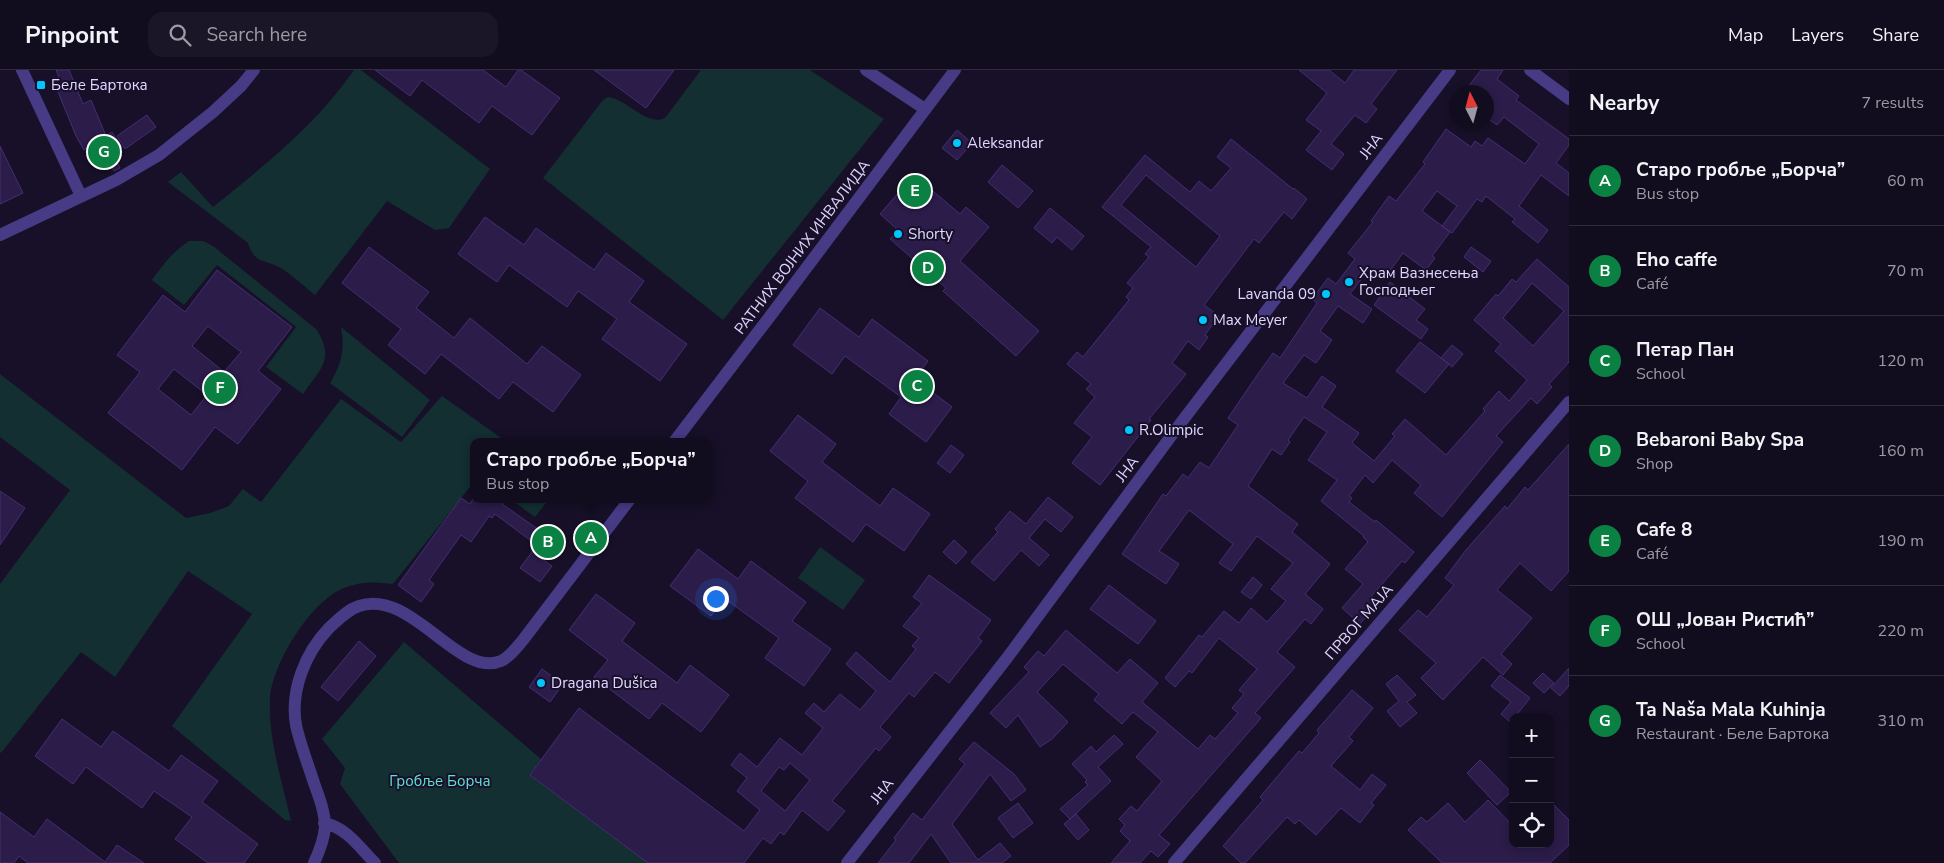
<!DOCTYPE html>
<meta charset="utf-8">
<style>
body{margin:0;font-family:"Nunito Sans",sans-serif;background:#1a1527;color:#f1f3f6}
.controls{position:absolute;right:15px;bottom:15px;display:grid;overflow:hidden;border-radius:10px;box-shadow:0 2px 8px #0003}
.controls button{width:45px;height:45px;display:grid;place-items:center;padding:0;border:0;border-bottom:1px solid #302c3c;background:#110c1e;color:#f1f3f6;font:25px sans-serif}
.compass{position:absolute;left:1449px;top:15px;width:45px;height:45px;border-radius:50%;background:#110c1e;box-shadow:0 2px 8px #0003;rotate:354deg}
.you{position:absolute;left:715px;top:528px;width:18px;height:18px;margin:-12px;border:4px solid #fff;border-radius:50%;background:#1a73e8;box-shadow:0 0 0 8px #1a73e833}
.badge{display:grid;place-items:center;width:32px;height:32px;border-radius:50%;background:#0b8043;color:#fff;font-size:16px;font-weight:700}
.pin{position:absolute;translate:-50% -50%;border:2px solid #fff;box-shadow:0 1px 5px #0006}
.popup{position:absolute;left:470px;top:368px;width:242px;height:65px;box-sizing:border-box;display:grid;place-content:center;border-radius:10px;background:#110c1e;filter:drop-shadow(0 1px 4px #0005);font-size:16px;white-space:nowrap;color:#9c9ba4}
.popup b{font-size:19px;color:#f1f3f6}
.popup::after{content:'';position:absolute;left:50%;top:100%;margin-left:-10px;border:10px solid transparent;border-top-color:#110c1e}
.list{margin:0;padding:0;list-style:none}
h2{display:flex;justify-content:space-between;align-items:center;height:65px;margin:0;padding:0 20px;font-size:21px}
h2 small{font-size:16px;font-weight:400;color:#9c9ba4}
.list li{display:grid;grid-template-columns:32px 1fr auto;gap:15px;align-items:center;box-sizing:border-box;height:90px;padding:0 20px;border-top:1px solid #302c3c}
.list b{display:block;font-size:19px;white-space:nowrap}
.list p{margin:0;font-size:16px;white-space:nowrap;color:#9c9ba4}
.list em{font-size:16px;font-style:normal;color:#9c9ba4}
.icon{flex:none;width:28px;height:28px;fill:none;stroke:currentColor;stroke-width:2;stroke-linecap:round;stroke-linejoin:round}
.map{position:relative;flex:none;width:1569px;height:793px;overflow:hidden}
header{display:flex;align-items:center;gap:30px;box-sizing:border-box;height:70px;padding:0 25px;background:#110c1e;border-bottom:1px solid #302c3c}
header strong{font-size:24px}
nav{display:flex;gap:28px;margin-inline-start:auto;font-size:18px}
.search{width:350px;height:45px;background:#1a1527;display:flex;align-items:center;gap:12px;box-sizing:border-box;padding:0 18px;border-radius:15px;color:#9c9ba4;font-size:19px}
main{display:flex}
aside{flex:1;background:#110c1e}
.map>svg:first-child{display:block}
.green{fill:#132f32}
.building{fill:#2b1c49;stroke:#452e74;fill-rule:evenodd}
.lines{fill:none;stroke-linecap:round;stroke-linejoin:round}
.minor{stroke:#473b86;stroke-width:12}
.poi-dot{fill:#03c5fe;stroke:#171028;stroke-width:2}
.labels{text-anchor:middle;stroke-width:4;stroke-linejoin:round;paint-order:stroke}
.poi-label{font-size:15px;fill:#e0d6ff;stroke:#171028;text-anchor:start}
.street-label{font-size:15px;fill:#e0d6ff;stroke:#171028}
.park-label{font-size:15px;fill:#61e0d1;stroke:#171028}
</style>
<header>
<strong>Pinpoint</strong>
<div class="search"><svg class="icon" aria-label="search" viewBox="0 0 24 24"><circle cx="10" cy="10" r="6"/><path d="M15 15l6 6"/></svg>Search here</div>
<nav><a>Map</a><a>Layers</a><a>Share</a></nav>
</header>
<main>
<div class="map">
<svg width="1569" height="793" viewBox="0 0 1569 793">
<rect width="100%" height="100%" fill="#171028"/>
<path class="green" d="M354,0H361L490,99L449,158L435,160L387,131L315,225C304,216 289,202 277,196C263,189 254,193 248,173L168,112L181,102L213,137C266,94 315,56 354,0Z
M701,0H810L884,49L723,250L543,108L603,30L608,27C627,29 647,57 665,48Z
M189,171H203L213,176L316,259C336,289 320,299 303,324L266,297L296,257L217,195L184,235L152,210C163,195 173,181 189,171Z
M341,257L430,330L402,367L330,313C342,293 345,280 341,257Z
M0,304L186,448L210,443L229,436L243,419L261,432L341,329L401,372L442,326L507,372H474L473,418H469L393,514C377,512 360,511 344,518C311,531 273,592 270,628C268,669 282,711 291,751L285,750L172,656L252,544L188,501L115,607L81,582L1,683L0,682V514L70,420L0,367Z
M510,429H549L535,447Z
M820,477L865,510L843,540L798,508Z
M404,572L541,689L530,705L648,793H399L340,714L345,698L322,669Z"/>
<path class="building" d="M56,0H69L83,34L91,30L106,66L112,62L122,77L113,83L120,98L114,101L96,74L84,80L76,66L56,17L62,15Z
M375,0H483L506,17L518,0H521L560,28L532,65L492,36L479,53L422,10L410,26Z
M594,0H674L646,38Z
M1299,0H1329L1345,13L1354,0H1397L1371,34L1377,39L1366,53L1355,45L1331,74L1344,84L1332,100L1306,80L1321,61L1306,50L1327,23Z
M1481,0H1503L1497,9L1519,26L1516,30L1569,69V75L1556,93L1569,103V126L1541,105L1519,136L1548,160L1538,173L1512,152L1515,149L1486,126L1482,132L1477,129L1452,163L1442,156L1457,136L1437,121L1422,141L1450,162L1432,186L1435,188L1426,200L1403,183L1383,210L1369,199L1350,224L1372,239L1363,253L1338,236L1320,261L1332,270L1316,293L1304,285L1283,313L1307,328L1322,306L1336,316L1322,337L1359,363L1352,373L1374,391L1395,366L1392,364L1405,349L1446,385L1485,341L1483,339L1499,321L1509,331L1527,310L1495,281L1501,274L1474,250L1496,224L1498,226L1512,209L1516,212L1537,189L1569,217V292L1549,314L1552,317L1537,334L1531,328L1496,366L1503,372L1442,447L1414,423L1421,415L1392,390L1373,413L1365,405L1349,426L1352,428L1349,432L1375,452L1376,450L1414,482L1405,493L1402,491L1370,528L1377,534L1360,554L1342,538L1363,514L1345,499L1368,472L1363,467L1364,466L1321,431L1337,410L1308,390L1327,362L1304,347L1288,370L1290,372L1281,385L1272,379L1248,416L1298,454L1292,462L1330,494L1305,524L1323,539L1311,554L1305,549L1277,582L1295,597L1255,643L1261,648L1159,765L1170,774L1158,787L1151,781L1140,793H1111L1130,771L1120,761L1125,755L1119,749L1131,736L1137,741L1162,711L1136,687L1158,662L1133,642L1122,654L1094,630L1099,624L1063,594L1037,622L1068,652L1052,669L1040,677L1018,645L1006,658L990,643L1029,602L1024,597L1038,581L1044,586L1066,560L1117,603L1130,589L1158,613L1142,632L1198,679L1210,665L1215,669L1238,643L1232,638L1244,624L1239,620L1257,599L1219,568L1192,603L1189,601L1175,617L1165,608L1199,565L1202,567L1224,541L1239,553L1251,538L1267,552L1286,531L1271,519L1293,493L1257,466L1231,501L1219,493L1233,474L1189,440L1159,481L1179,494L1166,514L1122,484L1163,424L1166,426L1183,404L1188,408L1200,392L1209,398L1238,355L1228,348L1258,304L1273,283L1280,288L1317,233L1312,229L1328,208L1336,214L1355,189L1348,183L1373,152L1371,151L1389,126L1396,131L1425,94L1423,92L1446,59L1471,77L1475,71L1482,76L1488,68L1525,94L1539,74L1504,47L1497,55L1486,47V22H1464ZM1532,213L1564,241L1533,276L1503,248Z
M147,45L156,57L125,79L117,66Z
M957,60L972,73L957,90L942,78Z
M1231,69L1293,119L1294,118L1307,129L1292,149L1284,142L1259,173L1254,169L1204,235L1219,246L1205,265L1208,267L1199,280L1188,271L1172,293L1186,304L1149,349L1151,350L1100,415L1072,393L1092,367L1074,353L1095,327L1086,319L1091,314L1067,294L1077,282L1083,287L1129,230L1126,227L1133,218L1127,213L1149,187L1145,184L1151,177L1102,137L1145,85L1190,122L1199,111L1211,121L1231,98L1217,87ZM1146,105L1220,166L1196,197L1121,135Z
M0,76L23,123L0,134Z
M1002,95L1033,121L1018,138L988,112Z
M914,105L960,144L966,137L989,157L960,191L1039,261L1016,286L943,221L946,218L890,169L898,160L880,144Z
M1050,138L1084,166L1072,180L1057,167L1052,173L1034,158Z
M485,147L524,175L536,158L594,200L606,183L644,211L629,232L687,274L660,311L602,269L617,249L578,221L567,237L509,195L497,212L458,184Z
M369,177L429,222L416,238L454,268L470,248L527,294L542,276L581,305L553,342L513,312L499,329L441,284L425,304L388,275L401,259L342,213Z
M1471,177L1491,191L1483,202L1464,187Z
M217,200L292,257L258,301L281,319L238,374L215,357L182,400L108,343L140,302L117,285L163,225L185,242ZM208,256L241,282L224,302L192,276ZM174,299L207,325L191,345L158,319Z
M1390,212L1425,239L1416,250L1428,259L1421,269L1374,235Z
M820,238L859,267L872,249L928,291L915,309L952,337L926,372L889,344L901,327L845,286L832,304L793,275Z
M1420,272L1449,294L1425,323L1396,301Z
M1452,275L1463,284L1452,297L1441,288Z
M798,345L836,374L822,392L880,436L893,418L930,444L904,481L866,454L853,472L795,428L808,411L770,381Z
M1569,374V501L1551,521L1520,493L1497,520L1532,548L1501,584L1512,594L1503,605L1483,587L1443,630L1421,608L1436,593L1399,560L1418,540L1427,547L1454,515L1445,508L1466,480L1505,436L1507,439L1525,417L1528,420Z
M951,375L964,385L950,403L937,393Z
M0,421L25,438L0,475Z
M1048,427L1073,447L1061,462L1045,449L1029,468L1049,485L1039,496L1021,480L994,511L971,492L998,462L995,459L1010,441L1026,454Z
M461,428L470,434L473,429H505L502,434L549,467L551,477L542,489L552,496L540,512L520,498L532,482L530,470L495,444L492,448L489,446L471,472L461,465L429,510L434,514L421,532L398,515Z
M954,470L967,482L956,494L943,482Z
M698,479L738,509L751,491L806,532L792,551L831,579L804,616L765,588L779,568L724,528L711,546L670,516Z
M929,505L991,550L978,568L982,571L949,613L935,602L914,627L909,623L880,657L891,667L879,681L876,678L832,731L845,741L828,761L802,740L784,765L780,762L771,774L763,768L744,793H648L530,705L579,638L744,761L760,740L737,721L747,708L731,695L740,683L757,697L780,668L802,685L823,658L805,643L814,633L824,642L840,624L860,640L876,621L846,594L856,582L890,612L916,579L912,576L919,568L903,556L922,533L913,527ZM790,693L810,710L785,741L761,721L779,697L784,700Z
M1253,507L1262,515L1251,529L1241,522Z
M1109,515L1156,551L1138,574L1090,539Z
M596,524L635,553L622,571L677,613L690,595L729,625L701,662L662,633L649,649L594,607L608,590L569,560Z
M359,571L376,586L338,631L321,617Z
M1569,598V616L1560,626L1551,618Z
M542,599L563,614L550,632L529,617Z
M1543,603L1554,613L1544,623L1533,613Z
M1397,605L1416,625L1407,632L1417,643L1400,657L1387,641L1399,631L1386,614Z
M1500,605L1530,628L1515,647H1513L1510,652L1501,644L1511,632L1491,616Z
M1352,620L1373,638L1349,667L1353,671L1331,696L1360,720L1372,704L1386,715L1371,733L1374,735L1360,753L1341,738L1316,765L1299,750L1295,754L1287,747L1245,793H1241L1223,776L1263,730L1260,727L1299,681L1302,683L1319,663L1317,660Z
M62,649L101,677L113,661L169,701L181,685L218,711L202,732L258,774L244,793H208L175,769L192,747L154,721L142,738L86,697L73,714L35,686Z
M1114,665L1123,674L1098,697L1111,711L1070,749L1060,739L1088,715L1085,712L1087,710L1072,694L1091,676L1096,682Z
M974,672L1014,704L1026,720L1011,731L990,704L952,754L978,790L1000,773L1011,786L1002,793H951L931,764L909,793H878L896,770L894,768L913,743L922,750L965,694L959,689Z
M1480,690L1511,722L1497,735L1467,703Z
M1488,730L1513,756V774H1550V731L1569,750V775L1550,793H1442L1408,760L1421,747L1427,752L1448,733L1465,752Z
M1018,733L1033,753L1013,768L998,748Z
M0,742L34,767L47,749L105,792L117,775L144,793H28L19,786L14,793H0Z
M1076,744L1089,760L1078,770L1064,754Z"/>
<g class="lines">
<path class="minor" d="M22,0L81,126
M866,0L925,39
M1530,0L1569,29
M0,165L116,110L159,85L213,42L241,16L254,0
M674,372L771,245L955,0
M324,753C346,757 360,778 375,793
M314,793C319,782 324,770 325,757C325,742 319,727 314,713C308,694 300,674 296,655C290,621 305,583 329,558C338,550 347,540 359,536C411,518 459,609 501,591C510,587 517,577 523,570L630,429
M847,793L1007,588L1180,354L1450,0
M1174,793L1569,332"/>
</g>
<g class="poi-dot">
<rect x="36" y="10" width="10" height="10" rx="2.5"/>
<circle cx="957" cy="73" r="5"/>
<circle cx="898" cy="164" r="5"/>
<circle cx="1349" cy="212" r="5"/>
<circle cx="1326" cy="224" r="5"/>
<circle cx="1203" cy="250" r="5"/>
<circle cx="1129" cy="360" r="5"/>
<circle cx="541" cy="613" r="5"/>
</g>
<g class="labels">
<g class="poi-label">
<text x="51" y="20">Беле Бартока</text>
<text x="967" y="78">Aleksandar</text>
<text x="908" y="169">Shorty</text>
<text x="1359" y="208">Храм Вазнесења<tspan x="1359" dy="17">Господњег</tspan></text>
<text x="1316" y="229" text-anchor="end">Lavanda 09</text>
<text x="1213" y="255">Max Meyer</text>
<text x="1139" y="365">R.Olimpic</text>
<text x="551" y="618">Dragana Dušica</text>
</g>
<g class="street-label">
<text transform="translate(1371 76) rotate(-53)" y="5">ЈНА</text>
<text transform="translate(802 177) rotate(-53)" y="5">РАТНИХ ВОЈНИХ ИНВАЛИДА</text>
<text transform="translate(1127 399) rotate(-53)" y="5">ЈНА</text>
<text transform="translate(1359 552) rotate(-49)" y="5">ПРВОГ МАЈА</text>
<text transform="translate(882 721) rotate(-52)" y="5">ЈНА</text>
</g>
<g class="park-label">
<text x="440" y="716">Гробље Борча</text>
</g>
</g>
</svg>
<div class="controls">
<button>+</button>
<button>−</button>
<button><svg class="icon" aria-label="locate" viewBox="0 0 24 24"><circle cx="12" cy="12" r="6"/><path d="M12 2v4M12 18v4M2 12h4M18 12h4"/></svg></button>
</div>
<svg class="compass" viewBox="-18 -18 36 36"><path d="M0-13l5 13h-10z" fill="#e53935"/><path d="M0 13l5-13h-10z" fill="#9c9ba4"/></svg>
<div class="you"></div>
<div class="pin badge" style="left:591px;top:468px">A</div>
<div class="popup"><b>Старо гробље „Борча”</b>Bus stop</div>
<div class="pin badge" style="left:548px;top:472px">B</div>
<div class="pin badge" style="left:917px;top:316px">C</div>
<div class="pin badge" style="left:928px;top:198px">D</div>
<div class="pin badge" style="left:915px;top:121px">E</div>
<div class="pin badge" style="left:220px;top:318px">F</div>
<div class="pin badge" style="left:104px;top:82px">G</div>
</div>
<aside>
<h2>Nearby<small>7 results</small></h2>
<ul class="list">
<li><span class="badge">A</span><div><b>Старо гробље „Борча”</b><p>Bus stop</p></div><em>60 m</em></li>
<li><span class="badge">B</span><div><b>Eho caffe</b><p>Café</p></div><em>70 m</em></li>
<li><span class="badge">C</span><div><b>Петар Пан</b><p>School</p></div><em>120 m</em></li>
<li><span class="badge">D</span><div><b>Bebaroni Baby Spa</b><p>Shop</p></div><em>160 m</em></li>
<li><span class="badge">E</span><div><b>Cafe 8</b><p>Café</p></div><em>190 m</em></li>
<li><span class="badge">F</span><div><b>ОШ „Јован Ристић”</b><p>School</p></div><em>220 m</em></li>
<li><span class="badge">G</span><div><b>Ta Naša Mala Kuhinja</b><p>Restaurant · Беле Бартока</p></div><em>310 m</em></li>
</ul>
</aside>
</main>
